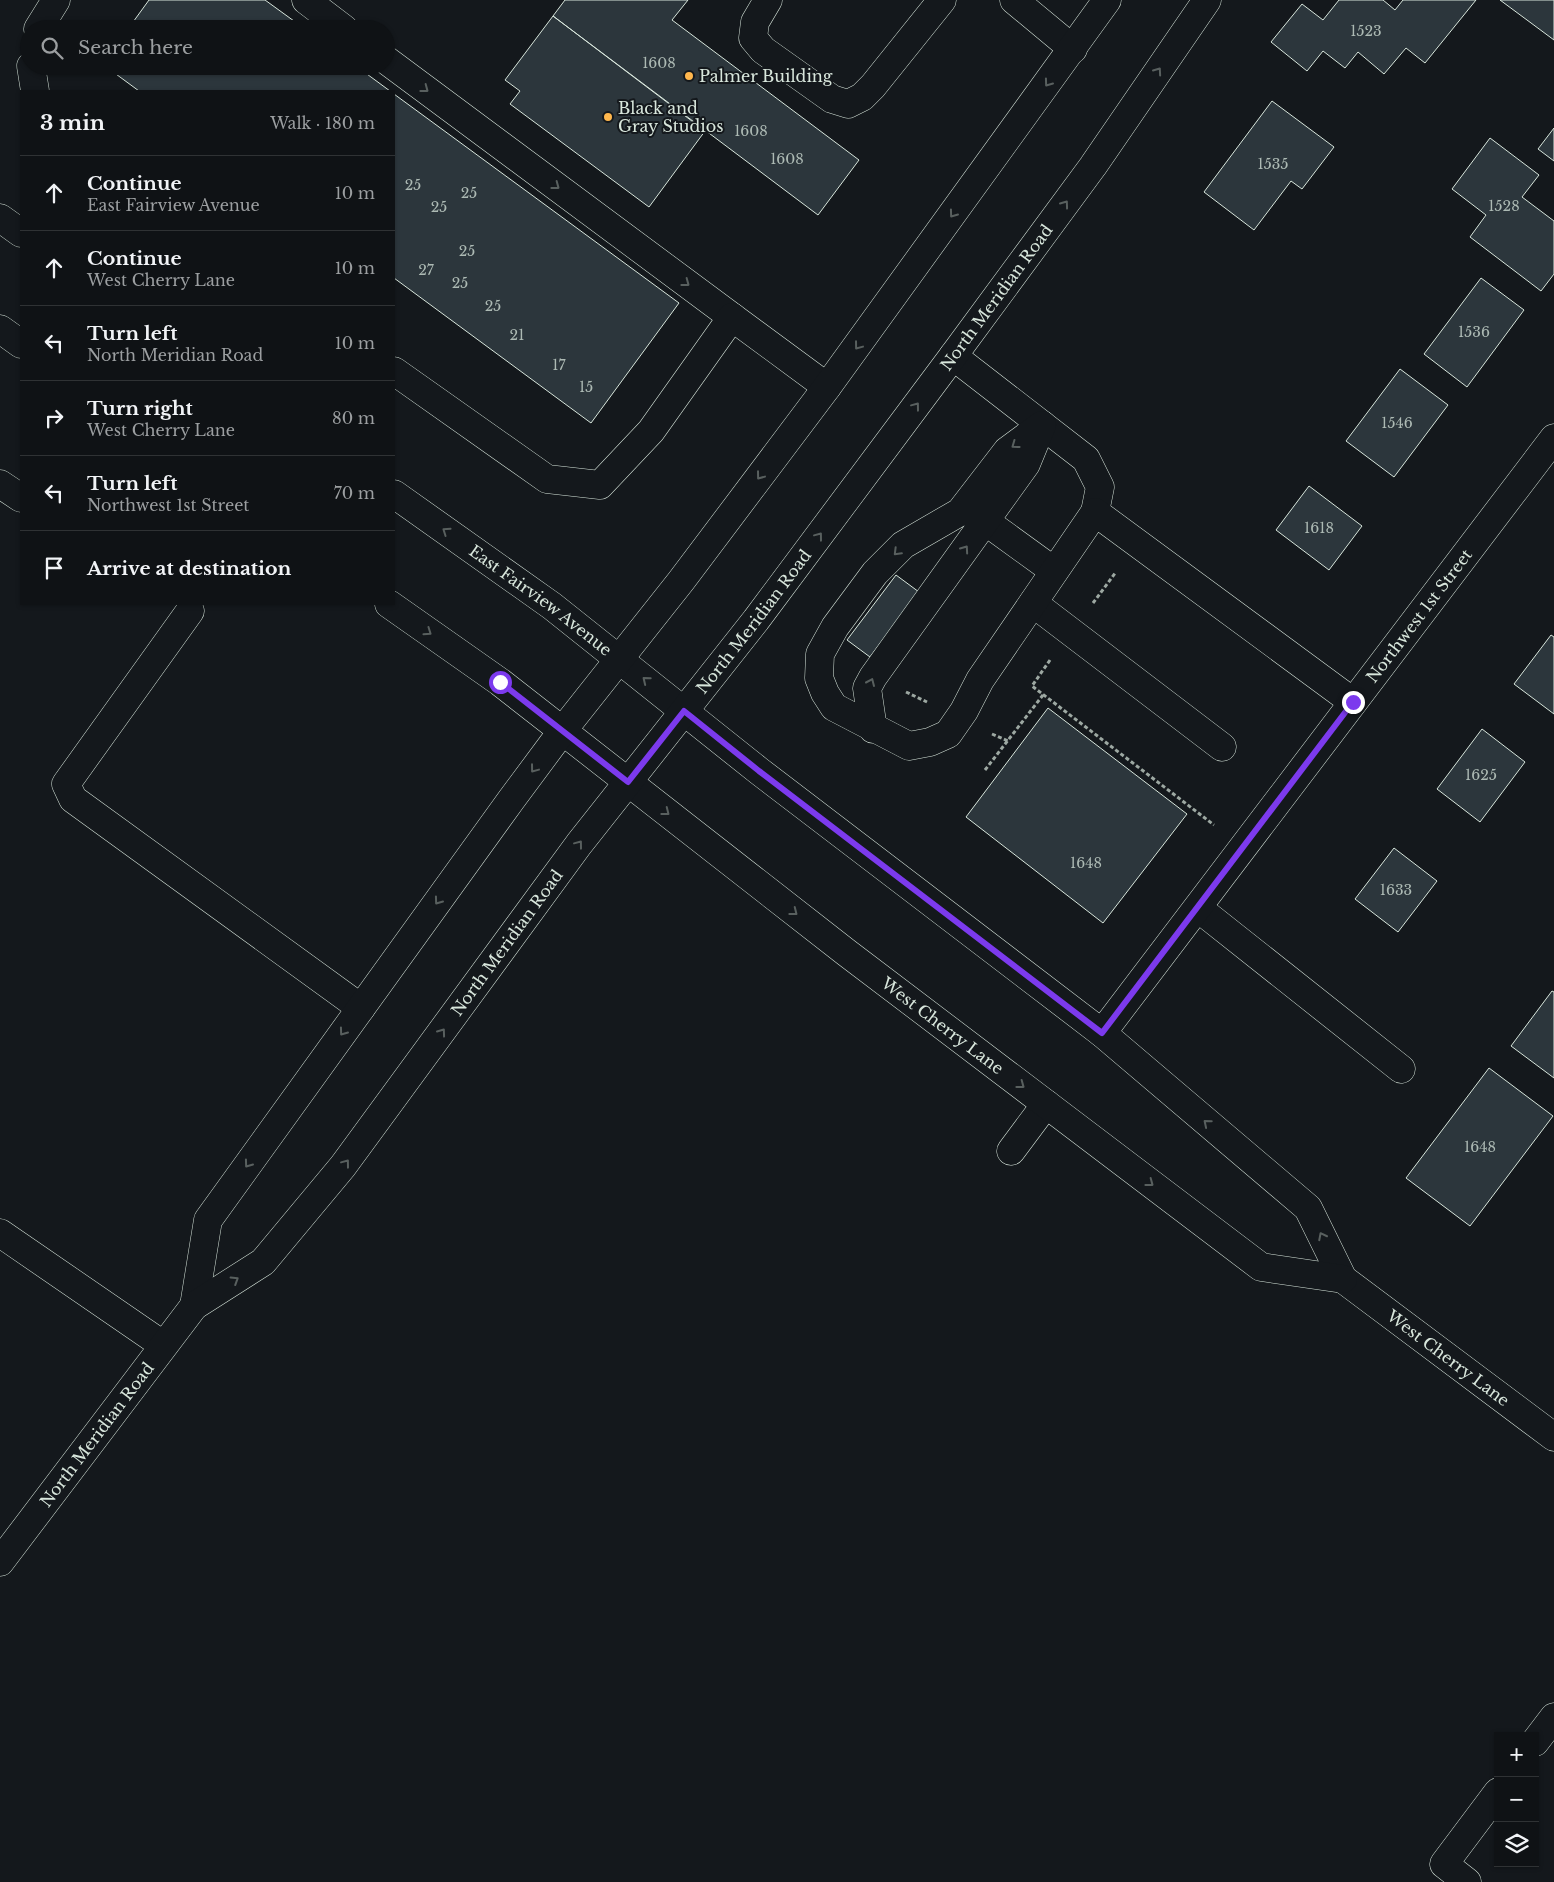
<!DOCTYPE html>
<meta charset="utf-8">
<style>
body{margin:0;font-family:"Libre Baskerville",serif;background:#1d2022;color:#f1f3f6}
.controls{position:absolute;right:15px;bottom:15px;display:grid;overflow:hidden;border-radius:0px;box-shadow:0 1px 4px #0004}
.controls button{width:45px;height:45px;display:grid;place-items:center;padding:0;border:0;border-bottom:1px solid #2f3234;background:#0f1215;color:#f1f3f6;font:25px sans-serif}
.stop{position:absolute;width:15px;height:15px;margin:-11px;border:4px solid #7c3aed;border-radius:50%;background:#fff}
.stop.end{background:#7c3aed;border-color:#fff;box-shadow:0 1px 5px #0008}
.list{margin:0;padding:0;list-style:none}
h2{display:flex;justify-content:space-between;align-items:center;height:65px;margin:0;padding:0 20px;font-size:21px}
h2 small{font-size:16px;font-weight:400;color:#9b9ea0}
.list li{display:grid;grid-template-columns:32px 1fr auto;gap:15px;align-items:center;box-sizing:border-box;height:75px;padding:0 20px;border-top:1px solid #2f3234}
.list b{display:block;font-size:19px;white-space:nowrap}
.list p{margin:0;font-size:16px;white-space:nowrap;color:#9b9ea0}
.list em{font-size:16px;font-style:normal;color:#9b9ea0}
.icon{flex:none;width:28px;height:28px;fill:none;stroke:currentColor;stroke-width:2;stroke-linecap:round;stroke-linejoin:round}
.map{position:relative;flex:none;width:1554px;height:1882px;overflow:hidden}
.search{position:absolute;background:#0f1215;box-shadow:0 1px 4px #0004;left:20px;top:20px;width:375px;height:55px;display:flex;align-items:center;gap:12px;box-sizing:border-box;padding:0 18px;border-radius:28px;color:#9b9ea0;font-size:19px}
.panel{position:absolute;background:#0f1215;box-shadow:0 1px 4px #0004;left:20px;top:90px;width:375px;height:515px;border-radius:0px}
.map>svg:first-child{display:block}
.building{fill:#2c363c;stroke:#d8e6dc}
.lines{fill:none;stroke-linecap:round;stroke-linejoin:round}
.minor-casing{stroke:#d8e6dc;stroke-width:29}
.major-casing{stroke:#d8e6dc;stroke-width:29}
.path{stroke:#9da8a2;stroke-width:3;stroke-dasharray:4 2.5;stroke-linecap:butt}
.minor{stroke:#14181c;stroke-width:28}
.major{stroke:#14181c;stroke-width:28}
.oneway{stroke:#59605f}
.route{stroke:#7c3aed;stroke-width:6}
.poi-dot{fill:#ffb74d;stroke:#14181c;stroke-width:2}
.labels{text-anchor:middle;stroke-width:4;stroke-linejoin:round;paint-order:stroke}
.number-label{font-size:14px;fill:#adbab4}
.poi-label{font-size:16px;fill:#d8e6dc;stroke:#14181c;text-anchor:start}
.street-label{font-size:16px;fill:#d8e6dc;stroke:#14181c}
</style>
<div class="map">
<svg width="1554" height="1882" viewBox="0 0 1554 1882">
<rect width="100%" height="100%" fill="#14181c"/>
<path class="building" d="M149,0H265L305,29H128Z
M565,0H688L672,20L859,160L818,215L553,16Z
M1339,0H1383L1395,10L1403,0H1476L1425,63L1406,48L1384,74L1358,52L1345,68L1323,51L1307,71L1271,42L1302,4L1323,20Z
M1500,0H1554V40Z
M553,16L705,131L649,207L510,104L520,91L505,80Z
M105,66H356L390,91H139Z
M394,94L679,303L591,423L394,278Z
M1272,101L1334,147L1302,189L1291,181L1254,230L1204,192Z
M1554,128V161L1538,149Z
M1490,138L1539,175L1522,197L1554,221V274L1541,291L1470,237L1486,215L1452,189Z
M1481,278L1524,310L1467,387L1424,354Z
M1400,369L1448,405L1394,477L1346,441Z
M1309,486L1362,526L1329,570L1276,530Z
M896,575L919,592L870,657L847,640Z
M1551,635L1554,637V714L1514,684Z
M1048,708L1187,814L1103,923L966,817Z
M1482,729L1525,762L1480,822L1437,789Z
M1394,848L1437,881L1398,932L1355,899Z
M1552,991L1554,992V1078L1511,1046Z
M1489,1068L1553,1116L1470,1226L1406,1178Z"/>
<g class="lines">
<g class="minor-casing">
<g id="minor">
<path d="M306,0L344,29"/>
<path d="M768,0L755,22L753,38L763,50L832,99L848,104L862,97L873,86L942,0"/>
<path d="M1014,0L1073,49"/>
<path d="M38,29L56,0"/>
<path d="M386,60L732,317"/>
<path d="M31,66L35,91"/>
<path d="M953,356L1086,459L1100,487L1095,512"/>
<path d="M394,371L547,479L600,485L651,431L732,317L827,387"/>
<path d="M0,484L21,498"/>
<path d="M985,521L1054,571"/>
<path d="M1033,603L1222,747"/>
<path d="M190,611L66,784L73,799L361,1008"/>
<path d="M873,729L867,688L873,677L1026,464L1042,425L1007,451L960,512L903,545L875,573L835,627L820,654L819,678L825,693L834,707L909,746L930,742L948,734L964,711L980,680L1095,512L1353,702"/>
<path d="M1198,908L1401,1069"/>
<path id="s1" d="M1102,1033L1554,438"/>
<path d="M1011,1151L1046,1104"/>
<path d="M0,1233L163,1345"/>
<path d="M1535,1742L1554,1717"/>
<path d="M1467,1882L1444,1864L1498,1792"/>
</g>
</g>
<g class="major-casing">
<g id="major">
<path d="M0,218L21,233"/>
<path d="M0,329L21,344"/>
<path id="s2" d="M394,494L552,606L759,771L1102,1033L1308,1208L1343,1279L1554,1437"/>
<path id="s3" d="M389,604L500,682L847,953L1261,1267L1343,1279"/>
<path d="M194,1306L208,1220L511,800L563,730L681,581L827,387L1107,0"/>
<path id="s4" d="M0,1562L194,1306L263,1262L343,1166L579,844L756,620L953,356L1093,166L1207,0"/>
</g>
</g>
<path class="path" d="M1093,603L1116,572
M1050,660L1032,686L1214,825
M906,692L927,702
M992,734L1008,741
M985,770L1043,695"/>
<use href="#minor" class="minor"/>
<use href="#major" class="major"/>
</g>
<defs><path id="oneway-chevron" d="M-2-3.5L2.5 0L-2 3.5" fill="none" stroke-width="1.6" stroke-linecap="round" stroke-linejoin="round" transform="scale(1.25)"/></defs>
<g class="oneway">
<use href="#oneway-chevron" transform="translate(1158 71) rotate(-55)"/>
<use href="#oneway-chevron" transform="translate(1048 83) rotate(126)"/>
<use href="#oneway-chevron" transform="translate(425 89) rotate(37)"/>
<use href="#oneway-chevron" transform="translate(556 186) rotate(37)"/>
<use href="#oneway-chevron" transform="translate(1065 204) rotate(-54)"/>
<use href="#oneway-chevron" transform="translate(953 214) rotate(126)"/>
<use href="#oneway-chevron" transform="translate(686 283) rotate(37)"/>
<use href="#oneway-chevron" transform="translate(858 346) rotate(127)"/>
<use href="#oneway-chevron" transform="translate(916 406) rotate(-53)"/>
<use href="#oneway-chevron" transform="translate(1015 445) rotate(144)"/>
<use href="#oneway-chevron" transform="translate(760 476) rotate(127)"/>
<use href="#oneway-chevron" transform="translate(446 531) rotate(-145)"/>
<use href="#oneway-chevron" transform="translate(819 536) rotate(-53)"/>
<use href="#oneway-chevron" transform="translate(965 549) rotate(-55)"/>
<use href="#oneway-chevron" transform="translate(897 552) rotate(135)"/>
<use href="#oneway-chevron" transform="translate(428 632) rotate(35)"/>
<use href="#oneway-chevron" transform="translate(646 680) rotate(-141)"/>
<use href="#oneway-chevron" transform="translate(871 682) rotate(-66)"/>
<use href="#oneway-chevron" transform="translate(534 769) rotate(127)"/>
<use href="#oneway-chevron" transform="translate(666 812) rotate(38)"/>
<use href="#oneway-chevron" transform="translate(579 844) rotate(-53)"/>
<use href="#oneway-chevron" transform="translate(438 901) rotate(126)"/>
<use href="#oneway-chevron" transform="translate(794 912) rotate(38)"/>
<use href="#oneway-chevron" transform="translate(343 1032) rotate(126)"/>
<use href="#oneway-chevron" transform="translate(442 1032) rotate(-54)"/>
<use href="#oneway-chevron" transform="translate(1021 1085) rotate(37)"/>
<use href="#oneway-chevron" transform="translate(1207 1123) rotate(-140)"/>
<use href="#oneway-chevron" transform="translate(346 1163) rotate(-53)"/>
<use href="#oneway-chevron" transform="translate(248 1164) rotate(126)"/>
<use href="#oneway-chevron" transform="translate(1150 1183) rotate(37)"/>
<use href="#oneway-chevron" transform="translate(1322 1236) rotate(-117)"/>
<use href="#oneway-chevron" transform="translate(235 1280) rotate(-32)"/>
</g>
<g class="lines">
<path class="route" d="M500,682L628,782L684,711L759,771L1102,1033L1353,702"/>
</g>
<g class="poi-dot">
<circle cx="689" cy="76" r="5"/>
<circle cx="608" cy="117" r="5"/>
</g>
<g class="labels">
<g class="number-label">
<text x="1366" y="36">1523</text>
<text x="659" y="68">1608</text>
<text x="751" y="136">1608</text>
<text x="787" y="164">1608</text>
<text x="1273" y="169">1535</text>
<text x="413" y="190">25</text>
<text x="469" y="198">25</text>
<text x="1504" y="211">1528</text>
<text x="439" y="212">25</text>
<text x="467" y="256">25</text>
<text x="426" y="275">27</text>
<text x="460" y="288">25</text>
<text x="493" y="311">25</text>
<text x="1474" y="337">1536</text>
<text x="517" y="340">21</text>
<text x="559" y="370">17</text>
<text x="586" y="392">15</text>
<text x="1397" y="428">1546</text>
<text x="1319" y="533">1618</text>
<text x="1481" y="780">1625</text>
<text x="1086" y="868">1648</text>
<text x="1396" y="895">1633</text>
<text x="1480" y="1152">1648</text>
</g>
<g class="poi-label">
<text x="699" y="82">Palmer Building</text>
<text x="618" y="114">Black and<tspan x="618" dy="18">Gray Studios</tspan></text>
</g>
<g class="street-label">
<text dy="6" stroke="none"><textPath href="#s4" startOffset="1615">North Meridian Road</textPath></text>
<text dy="6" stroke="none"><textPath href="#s2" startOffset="181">East Fairview Avenue</textPath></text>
<text dy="6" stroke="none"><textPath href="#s1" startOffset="524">Northwest 1st Street</textPath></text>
<text dy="6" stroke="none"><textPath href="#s4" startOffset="1210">North Meridian Road</textPath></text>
<text dy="6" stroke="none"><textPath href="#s4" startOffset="805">North Meridian Road</textPath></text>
<text dy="6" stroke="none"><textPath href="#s3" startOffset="696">West Cherry Lane</textPath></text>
<text dy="6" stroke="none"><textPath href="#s2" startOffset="1371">West Cherry Lane</textPath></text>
<text dy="6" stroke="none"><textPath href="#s4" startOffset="160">North Meridian Road</textPath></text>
</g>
</g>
</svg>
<div class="controls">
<button>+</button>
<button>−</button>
<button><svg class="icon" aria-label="layers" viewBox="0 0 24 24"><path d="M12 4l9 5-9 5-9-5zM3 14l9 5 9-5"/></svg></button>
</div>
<div class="stop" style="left:500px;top:682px"></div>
<div class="stop end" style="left:1353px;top:702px"></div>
<div class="search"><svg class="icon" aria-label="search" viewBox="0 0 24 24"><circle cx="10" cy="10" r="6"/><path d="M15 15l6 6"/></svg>Search here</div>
<section class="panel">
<h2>3 min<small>Walk · 180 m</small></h2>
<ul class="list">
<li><svg class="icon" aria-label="ahead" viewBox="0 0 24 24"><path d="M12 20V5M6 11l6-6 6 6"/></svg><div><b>Continue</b><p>East Fairview Avenue</p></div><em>10 m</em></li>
<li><svg class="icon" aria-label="ahead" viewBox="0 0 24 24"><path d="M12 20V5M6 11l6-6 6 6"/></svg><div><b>Continue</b><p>West Cherry Lane</p></div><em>10 m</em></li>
<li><svg class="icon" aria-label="left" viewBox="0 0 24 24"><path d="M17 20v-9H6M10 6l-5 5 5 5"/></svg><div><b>Turn left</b><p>North Meridian Road</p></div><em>10 m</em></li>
<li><svg class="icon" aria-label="right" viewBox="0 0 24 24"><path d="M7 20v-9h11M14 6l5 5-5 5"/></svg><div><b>Turn right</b><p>West Cherry Lane</p></div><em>80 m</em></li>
<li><svg class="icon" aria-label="left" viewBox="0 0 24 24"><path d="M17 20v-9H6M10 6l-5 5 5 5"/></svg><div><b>Turn left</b><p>Northwest 1st Street</p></div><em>70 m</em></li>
<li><svg class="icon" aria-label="arrive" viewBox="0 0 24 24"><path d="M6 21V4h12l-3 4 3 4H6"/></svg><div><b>Arrive at destination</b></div></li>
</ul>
</section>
</div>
